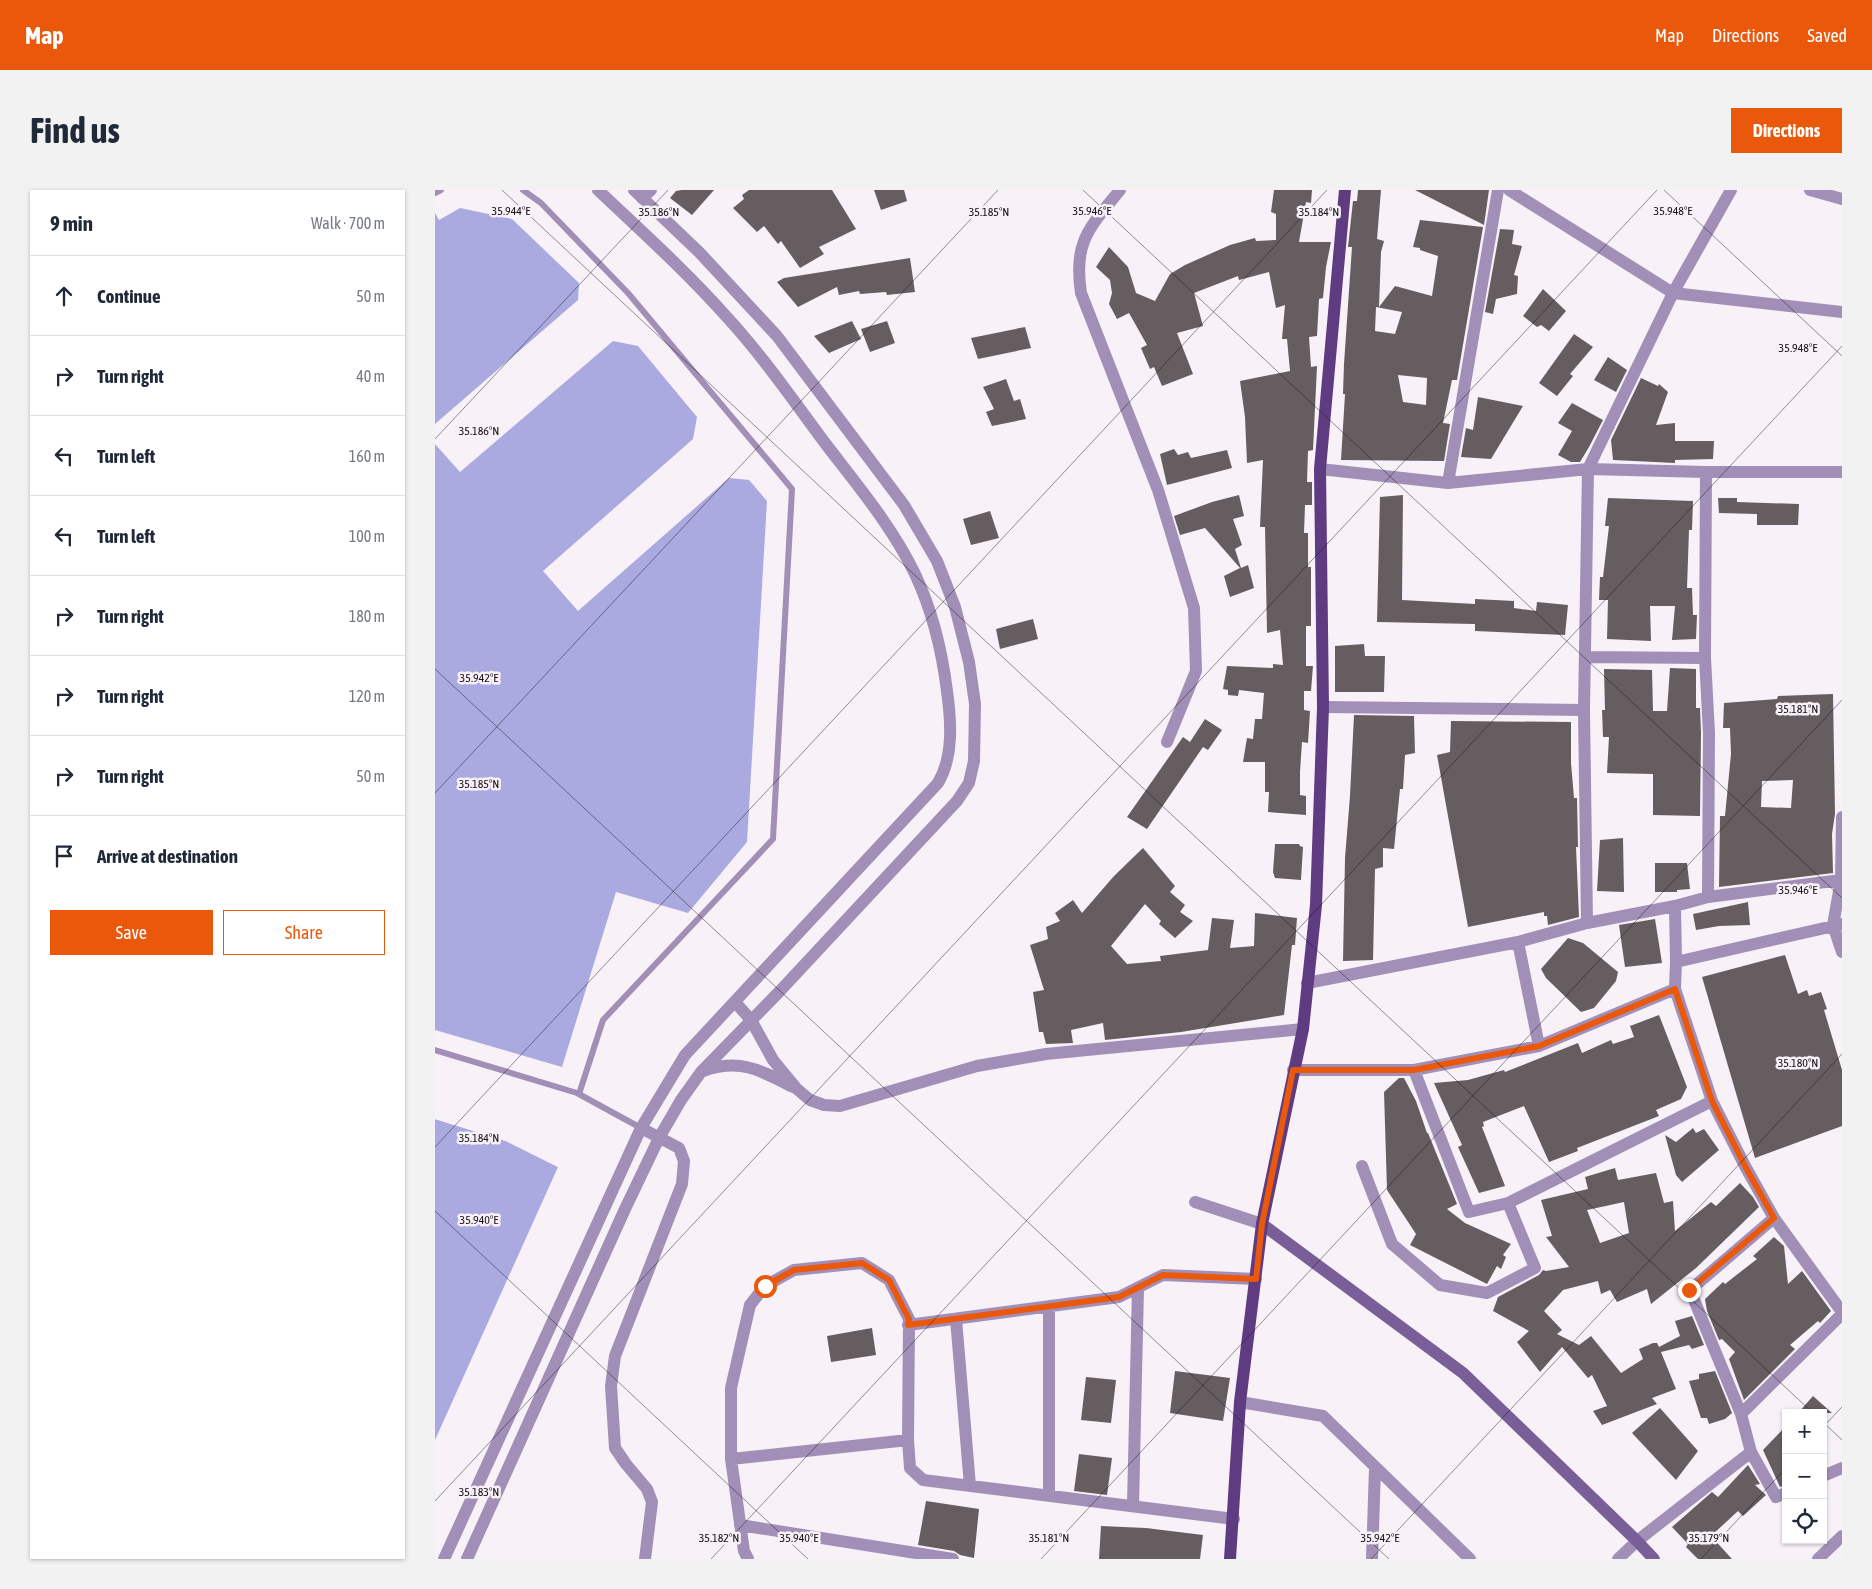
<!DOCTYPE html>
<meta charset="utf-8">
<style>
body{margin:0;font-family:"Asap Condensed",sans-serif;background:#f2f2f3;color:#1f2937}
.controls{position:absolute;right:15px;bottom:15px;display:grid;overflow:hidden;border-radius:0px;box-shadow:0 1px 4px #0004}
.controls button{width:45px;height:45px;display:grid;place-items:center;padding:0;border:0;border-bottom:1px solid #e0e1e3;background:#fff;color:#1f2937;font:25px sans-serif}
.stop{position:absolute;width:15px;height:15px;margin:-11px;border:4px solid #ea580c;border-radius:50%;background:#fff}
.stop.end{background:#ea580c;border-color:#fff;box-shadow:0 1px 5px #0008}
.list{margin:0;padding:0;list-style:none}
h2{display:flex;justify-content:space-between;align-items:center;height:65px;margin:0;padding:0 20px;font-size:21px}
h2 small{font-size:16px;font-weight:400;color:#747a83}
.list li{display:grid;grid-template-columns:32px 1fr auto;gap:15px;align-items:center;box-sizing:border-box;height:80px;padding:0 20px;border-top:1px solid #e0e1e3}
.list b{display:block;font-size:19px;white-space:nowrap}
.list em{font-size:16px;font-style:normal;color:#747a83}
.actions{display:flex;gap:10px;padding:15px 20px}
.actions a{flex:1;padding:11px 0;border:1px solid #ea580c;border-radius:0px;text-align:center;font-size:18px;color:#ea580c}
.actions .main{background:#ea580c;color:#fff}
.icon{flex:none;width:28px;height:28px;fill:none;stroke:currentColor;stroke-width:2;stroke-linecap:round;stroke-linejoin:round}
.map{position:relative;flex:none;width:1407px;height:1369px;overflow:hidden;border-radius:0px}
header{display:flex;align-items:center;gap:30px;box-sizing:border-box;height:70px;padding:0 25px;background:#ea580c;color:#fff}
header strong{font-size:24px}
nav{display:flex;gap:28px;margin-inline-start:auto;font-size:18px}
.intro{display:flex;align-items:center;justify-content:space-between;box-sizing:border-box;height:120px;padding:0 30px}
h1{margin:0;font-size:35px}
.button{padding:12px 22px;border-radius:0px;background:#ea580c;color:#fff;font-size:18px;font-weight:700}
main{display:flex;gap:30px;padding:0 30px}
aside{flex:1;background:#fff;border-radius:0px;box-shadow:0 1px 4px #0004}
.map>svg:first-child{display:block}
.water{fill:#aaaae0}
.pier{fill:#f8f1f8}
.building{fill:#665d61;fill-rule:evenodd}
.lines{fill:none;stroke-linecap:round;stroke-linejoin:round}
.service{stroke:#a18fb7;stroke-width:6}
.minor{stroke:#a18fb7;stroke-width:12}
.tertiary{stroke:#a18fb7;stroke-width:12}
.secondary{stroke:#7a5e98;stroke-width:12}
.primary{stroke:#5f3b81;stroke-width:12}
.route{stroke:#ea580c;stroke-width:6}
.ticks{fill:none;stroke:#151214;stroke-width:1;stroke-opacity:0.45}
.ticks-label{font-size:12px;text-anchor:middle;fill:#151214;stroke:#f8f1f8;stroke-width:5;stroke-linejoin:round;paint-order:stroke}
</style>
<header>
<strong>Map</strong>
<nav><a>Map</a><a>Directions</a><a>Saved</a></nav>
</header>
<div class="intro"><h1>Find us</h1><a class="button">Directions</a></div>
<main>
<aside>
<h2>9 min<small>Walk · 700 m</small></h2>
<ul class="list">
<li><svg class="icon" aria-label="ahead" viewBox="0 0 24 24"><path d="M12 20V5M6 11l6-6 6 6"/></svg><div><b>Continue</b></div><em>50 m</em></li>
<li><svg class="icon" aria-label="right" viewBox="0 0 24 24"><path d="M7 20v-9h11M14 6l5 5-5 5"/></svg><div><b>Turn right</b></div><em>40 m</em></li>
<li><svg class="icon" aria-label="left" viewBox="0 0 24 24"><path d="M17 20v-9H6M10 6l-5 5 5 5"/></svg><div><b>Turn left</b></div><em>160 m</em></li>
<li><svg class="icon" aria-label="left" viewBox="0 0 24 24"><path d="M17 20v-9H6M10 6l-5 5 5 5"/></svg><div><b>Turn left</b></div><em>100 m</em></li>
<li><svg class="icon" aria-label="right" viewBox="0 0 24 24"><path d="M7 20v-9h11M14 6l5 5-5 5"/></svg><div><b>Turn right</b></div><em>180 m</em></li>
<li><svg class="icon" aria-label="right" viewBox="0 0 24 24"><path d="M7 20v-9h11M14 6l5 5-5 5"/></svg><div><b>Turn right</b></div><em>120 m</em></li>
<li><svg class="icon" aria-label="right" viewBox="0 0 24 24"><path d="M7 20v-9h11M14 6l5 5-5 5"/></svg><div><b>Turn right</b></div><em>50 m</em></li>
<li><svg class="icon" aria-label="arrive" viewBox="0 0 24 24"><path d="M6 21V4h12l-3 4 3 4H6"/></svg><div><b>Arrive at destination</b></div></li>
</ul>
<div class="actions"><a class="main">Save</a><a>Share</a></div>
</aside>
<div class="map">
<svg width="1407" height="1369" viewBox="0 0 1407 1369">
<rect width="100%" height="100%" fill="#f8f1f8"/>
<path class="water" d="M25,18L77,29L144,93L143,110L0,234V23L4,30Z
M178,151L203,156L262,227L258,249L108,381L143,421L294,288L314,290L332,311L312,652L253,723L181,702L127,877L0,840V254L25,282Z
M0,929L71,951L123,977L0,1250Z"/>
<path class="pier" d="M0,927L72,948L124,975L123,977L71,951L0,929Z"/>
<path class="building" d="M247,0H279L257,25L235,8L241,1Z
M314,0H397L421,39L384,57L389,64L365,78L346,51L343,54L329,36L322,42L298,18L309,9L307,5Z
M439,0H469L472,11L446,20Z
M839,0H877L876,13L871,12L864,52H896L891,77L888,108L884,109L882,146L874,147L876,177L882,176L878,260L873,261L872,292H877V315H870L869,343H873V377H876V436H871V476H878L876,501H869V520L875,521L873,553L867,552L865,582V605L871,606V625L833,622L834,602H830V572H808L812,548L818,549L820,529H827L829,503L804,500L803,506L793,505V500L788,499L792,476L838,478V474L848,475L845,440L832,443L830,337H825L828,270L812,273L810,227L805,191L855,181L852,149H847L850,115L841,118L834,82L804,90L803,86L759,103L768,136L742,143L758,184L727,196L719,177L715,179L706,158L712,155L694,123L682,129L674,114L677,103L675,90L661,77L674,57L693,77L701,103L720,111L735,84L750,75L795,55L820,48L821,51L841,50V24L836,22Z
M923,0H946L942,49L949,51L946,62L944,117L960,96L997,106L1003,66L985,60V58L978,57L985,30L1048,37L1022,190H1017L1008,233L1015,234L1009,271L906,270L910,204H908L909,174L917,57H913L918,11H922ZM941,117L967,122L960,144L940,141ZM963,185L992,188L991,215L968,212Z
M980,0H1054L1049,35Z
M1065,39L1079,40L1077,54L1087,56L1079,85L1083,86L1082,104L1061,109L1058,124L1050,122Z
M475,68L480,102L452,105L451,102L425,104L424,101L404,105L402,97L363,117L342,92L349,88Z
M1108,99L1131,121L1114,141L1106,135L1102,137L1088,126Z
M417,131L426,149L394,163L379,146Z
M452,131L460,153L435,162L426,139Z
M590,137L596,158L543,169L536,148Z
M1139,144L1158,157L1135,184L1138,186L1122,206L1104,193Z
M1173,167L1192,180L1181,202L1159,190Z
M1206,188L1223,196L1224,194L1233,202L1221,235L1240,233V251H1279L1278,269L1240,270V273L1178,270L1176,250Z
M571,189L579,211L585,209L591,229L557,236L551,222L559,219L548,197Z
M1043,207L1088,216L1056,269L1026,267L1031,238L1038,240Z
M1137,213L1168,230L1154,257L1145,272H1136L1123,265L1137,241L1123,233Z
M739,259L743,265L753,262L756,268L792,260L797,278L732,295L725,264Z
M804,305L809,326L798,329L807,355L800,359L806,378L813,375L819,398L795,407L789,386L805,378L770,338L745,345L739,326L777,312Z
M968,305L967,410L1040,414V409L1079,411V418L1101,421L1102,412L1133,415L1130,445L1040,441V434L942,432L945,307Z
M1173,308L1258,311L1257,340H1254L1252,398H1257L1258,425H1262L1261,449L1237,450L1240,416H1215L1216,451L1172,449L1173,410H1164L1165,387H1168L1174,336H1170Z
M1283,308H1302V312L1364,314L1363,335H1322V324L1284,323Z
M555,321L564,348L536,355L528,329Z
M598,429L603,449L565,459L561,439Z
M929,454L930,466H950L949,502H900V456Z
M1235,478L1261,479V518H1265L1266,543L1265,626L1218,625V584L1172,583L1174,547H1168L1167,520H1170L1169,479L1217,480L1218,521H1232Z
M1398,504L1400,624L1397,644L1398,683L1284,697L1285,626H1290L1296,564L1295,538H1288L1289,513L1342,509L1343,506ZM1358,590L1356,618L1326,617L1327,591Z
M919,525L979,526L980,563L970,565L968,599H965L959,659L948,658V677L940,679L938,770L908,771L910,668L915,606Z
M770,529L787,540L773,560L768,557L712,639L692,627L748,547L755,552Z
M1016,531L1136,532V573L1139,608H1142L1143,657H1141L1144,727L1113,735L1112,726H1109V722L1033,737L1002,565L1015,562Z
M1188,648L1189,702L1162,701L1165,650Z
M840,654H864L865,656L868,657L866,690L840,688L838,682Z
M708,658L740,696L735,702L750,715L745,722L758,731L740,748L724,734L726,731L710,714L676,756L692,774L726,771L725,766L773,760L777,728L799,730L795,758L819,756L820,723L862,728L860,755H857L849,825L746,842L670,850L668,833L636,840L638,853L611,854L608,842H604L598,802L609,800L595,755L613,749L611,737L625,731L620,723L638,710L647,723L679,686Z
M1220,673H1252L1255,699L1242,700V702H1220Z
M1313,712L1315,735L1284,736L1261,740L1258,724Z
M1220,729L1227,773L1190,777L1184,735Z
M1133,748L1148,753L1183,782L1181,791L1159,818L1146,822L1111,788L1106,779Z
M1350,765L1363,804L1372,800L1374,806L1386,802L1392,819L1389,820L1407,880V936L1320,968L1267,787Z
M1224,825L1252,897L1246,909L1221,920L1224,926L1142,958L1143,961L1114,972L1089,916L1048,932L1049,936L1047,937L1070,996L1044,1003L1023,957L1027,955L999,893L1033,890L1069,880L1070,882L1143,853L1147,863L1176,850L1178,854L1199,847L1195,836Z
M964,888H969L981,911L992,943H993L1022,1014L1012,1019L1030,1033L1076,1054L1068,1065L1071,1067L1066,1079L1062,1076L1052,1094L975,1055L981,1044L952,1000L949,902Z
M1258,938L1261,943L1269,939L1284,960L1247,992L1241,985L1230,945L1241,952Z
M1180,978L1183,990L1221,983L1229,1013L1238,1011L1240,1041L1276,1012L1281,1016L1305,993L1318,1007L1324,1017L1261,1078L1216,1114L1212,1099L1182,1112L1175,1100L1166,1104L1163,1091L1128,1100L1109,1121L1127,1140L1122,1144L1144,1155L1156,1146L1186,1183L1208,1169L1204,1159L1218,1153H1222L1224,1157L1245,1146L1240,1131L1257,1126L1269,1155L1257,1159L1254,1155L1226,1162L1241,1199L1217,1208L1222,1214L1167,1235L1158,1221L1172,1216L1157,1185L1153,1188L1127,1157L1105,1182L1082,1152L1094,1141L1058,1121L1063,1107L1104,1085L1108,1080L1111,1081L1134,1077L1111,1047L1117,1046L1106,1010L1153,999L1150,987ZM1189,1012L1194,1043L1165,1053L1152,1020Z
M1339,1047L1349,1056L1353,1094L1367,1081L1396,1121L1385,1133L1383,1131L1355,1155L1360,1159L1309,1210L1294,1169L1300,1162L1287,1149L1284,1150L1272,1121L1270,1109L1288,1092L1290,1094L1322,1069L1318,1066Z
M437,1138L441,1165L396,1172L392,1146Z
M740,1181L795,1188L788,1231L735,1223Z
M1280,1181L1297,1223L1290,1229L1274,1234L1272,1228H1266L1254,1191L1264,1189V1184Z
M651,1187L681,1190L676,1233L646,1230Z
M1378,1206L1397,1223H1363Z
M1225,1218L1263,1261L1241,1290L1197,1243Z
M1351,1236V1295L1345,1297L1328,1260Z
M644,1264L677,1268L672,1305L639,1301Z
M1313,1275L1325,1294L1320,1295L1331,1305L1308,1326L1303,1321L1276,1346L1297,1369H1263L1251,1357L1253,1354L1237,1337L1277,1302L1283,1307Z
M491,1311L544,1319L539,1368L525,1365L519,1361L483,1355Z
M666,1336L711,1338L768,1345L765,1369H664Z"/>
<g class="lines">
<path class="service" d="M88,0L106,13L193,103L357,299L338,649L168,830L144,904
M0,3L6,0
M0,860L142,903L206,938"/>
<path class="minor" d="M685,0C655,37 638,51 646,103L723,300L759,418L761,481L732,552
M1375,0L1407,9
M207,8L216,0
M885,279L1013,293L1153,279L1271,282H1407
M1271,282L1270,468L1274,543L1273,707
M1013,293L1063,0
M1150,467L1270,468
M888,517L1149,520
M1407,627L1406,690L1398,735L1407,762
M1240,716L1241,772L1240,799L1277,911L1310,976L1339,1028L1255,1100L1306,1224L1316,1262L1341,1307L1351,1303
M1152,733L1149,520L1153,279L1238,103L1296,0
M1083,752L1104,856
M1241,772L1407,734
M872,793L1083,752L1152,733L1240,716L1273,707L1406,690
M858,880H979L1104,856L1240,799
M979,880L1034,1022L1073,1013L1277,911
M206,938L244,958L249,971L247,994L180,1166L176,1196L180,1258L191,1274L212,1299L217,1312L210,1369
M927,976L957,1054L1005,1095L1052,1103L1100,1078L1073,1013
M760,1012L827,1034
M1339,1028L1407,1122
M521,1129L535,1296
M473,1135L684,1107L728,1085L821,1089
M805,1212L888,1226L1035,1369
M1306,1224L1407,1124
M296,1269L473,1250
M1388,1286L1407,1278
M614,1306V1116
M698,1316L703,1098
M305,1335L518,1369
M313,1369L309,1361L296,1269V1198L315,1115L330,1096L359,1080L427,1073L454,1090L474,1129L473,1250L475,1278L488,1290L799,1329
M937,1369L940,1278
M1183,1369L1202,1351L1316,1262
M1383,1369L1407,1346"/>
<path class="tertiary" d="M1074,0L1238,103L1407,122
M300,812L316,830L338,870L362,899L375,910L389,915L405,916L542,876L611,864L868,839
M268,881C305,868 325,880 358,897
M9,1369L206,938L250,865L503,593C519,566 516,530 512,501C507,461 497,420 480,384C457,336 422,295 390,253C358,210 327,165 290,125C251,81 206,41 163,0
M32,1369L190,1019L224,948L246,910L266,882L344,802L522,611L534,593L539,571L540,514L534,472L520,417L502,371L469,315L342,146L264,62L199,0"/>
<path class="secondary" d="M827,1034L1028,1183L1202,1351L1219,1369"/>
<path class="primary" d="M795,1369L805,1212L827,1034L868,839L881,715L888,517L885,279L910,0"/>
</g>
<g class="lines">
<path class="route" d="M330,1096L359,1080L427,1073L454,1090L474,1129L473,1135L684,1107L728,1085L821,1089L827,1034L858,880H979L1104,856L1240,799L1277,911L1310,976L1339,1028L1254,1100"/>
</g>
<path class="ticks" d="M67,0L1378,1223M648,0L1407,708M1229,0L1407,166M0,249L233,0M0,479L954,1369M0,603L563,0M0,957L892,0M0,1021L373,1369M1388,1232L1407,1250M1388,1237L1407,1217M0,1311L1222,0M276,1369L1407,156M606,1369L1407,510M936,1369L1407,864M1266,1369L1351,1278"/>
<g class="ticks-label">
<text x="76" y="25">35.944°E</text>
<text x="657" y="25">35.946°E</text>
<text x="1238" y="25">35.948°E</text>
<text x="224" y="26">35.186°N</text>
<text x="554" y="26">35.185°N</text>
<text x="884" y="26">35.184°N</text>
<text x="1363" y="162">35.948°E</text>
<text x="44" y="245">35.186°N</text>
<text x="44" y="492">35.942°E</text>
<text x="1363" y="523">35.181°N</text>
<text x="44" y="598">35.185°N</text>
<text x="1363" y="704">35.946°E</text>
<text x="1363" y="877">35.180°N</text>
<text x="44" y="952">35.184°N</text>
<text x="44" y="1034">35.940°E</text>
<text x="44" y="1306">35.183°N</text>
<text x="284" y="1352">35.182°N</text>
<text x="614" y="1352">35.181°N</text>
<text x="1274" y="1352">35.179°N</text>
<text x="364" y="1352">35.940°E</text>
<text x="945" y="1352">35.942°E</text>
</g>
</svg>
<div class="controls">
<button>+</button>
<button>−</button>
<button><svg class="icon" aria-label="locate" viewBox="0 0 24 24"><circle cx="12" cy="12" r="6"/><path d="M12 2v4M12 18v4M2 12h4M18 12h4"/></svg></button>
</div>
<div class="stop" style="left:330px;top:1096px"></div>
<div class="stop end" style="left:1254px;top:1100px"></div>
</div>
</main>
